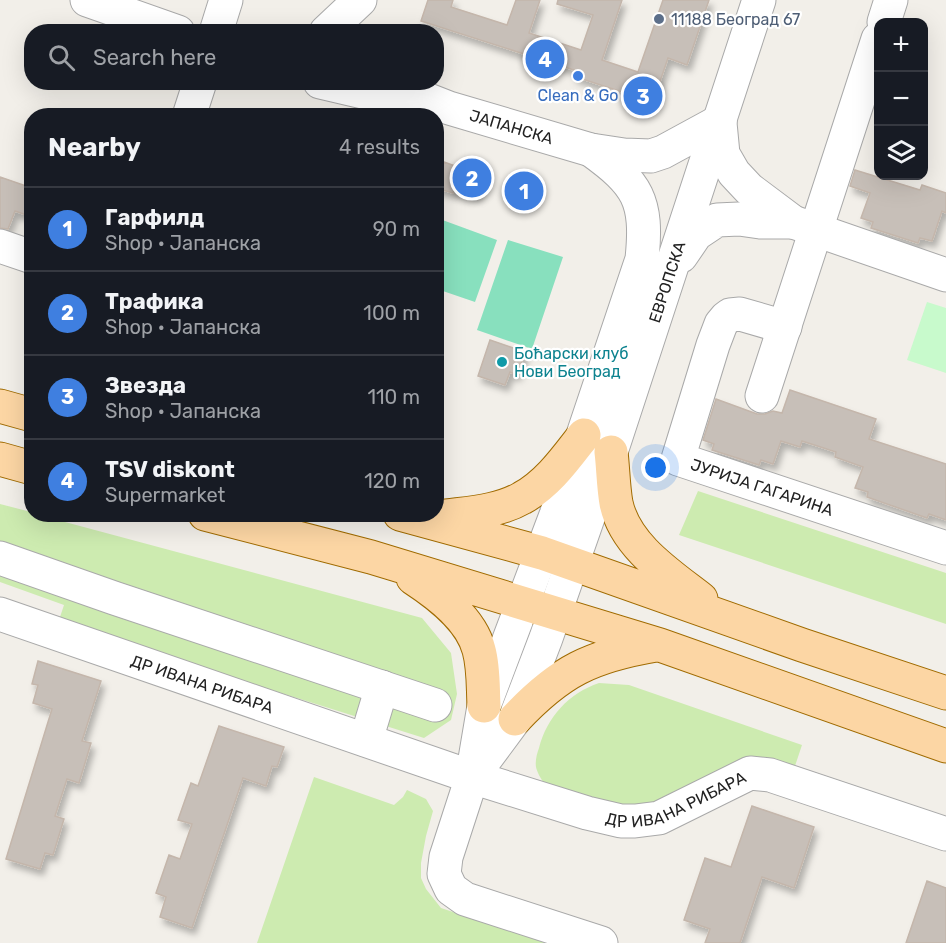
<!DOCTYPE html>
<meta charset="utf-8">
<style>
body{margin:0;font-family:Rubik,sans-serif;background:#20242c;color:#f1f3f6}
.controls{position:absolute;right:18px;top:18px;display:grid;overflow:hidden;border-radius:12px;box-shadow:0 6px 24px #0002}
.controls button{width:54px;height:54px;display:grid;place-items:center;padding:0;border:0;border-bottom:2px solid #363941;background:#171b24;color:#f1f3f6;font:30px sans-serif}
.you{position:absolute;left:656px;top:468px;width:21px;height:21px;margin:-15px;border:4px solid #fff;border-radius:50%;background:#1a73e8;box-shadow:0 0 0 9px #1a73e833}
.badge{display:grid;place-items:center;width:39px;height:39px;border-radius:50%;background:#d40000;color:#fff;font-size:20px;font-weight:700}
.pin{position:absolute;translate:-50% -50%;border:3px solid #fff;box-shadow:0 2px 6px #0006}
.list{margin:0;padding:0;list-style:none}
h2{display:flex;justify-content:space-between;align-items:center;height:78px;margin:0;padding:0 24px;font-size:26px}
h2 small{font-size:20px;font-weight:400;color:#9ea1a6}
.list li{display:grid;grid-template-columns:39px 1fr auto;gap:18px;align-items:center;box-sizing:border-box;height:84px;padding:0 24px;border-top:2px solid #363941}
.list b{display:block;font-size:22px;white-space:nowrap}
.list p{margin:0;font-size:20px;white-space:nowrap;color:#9ea1a6}
.list em{font-size:20px;font-style:normal;color:#9ea1a6}
.icon{flex:none;width:33px;height:33px;fill:none;stroke:currentColor;stroke-width:2;stroke-linecap:round;stroke-linejoin:round}
.map{position:relative;flex:none;width:946px;height:943px;overflow:hidden}
.search{position:absolute;background:#171b24;box-shadow:0 6px 24px #0002;left:24px;top:24px;width:420px;height:66px;display:flex;align-items:center;gap:15px;box-sizing:border-box;padding:0 21px;border-radius:24px;color:#9ea1a6;font-size:22px}
.panel{position:absolute;background:#171b24;box-shadow:0 6px 24px #0002;left:24px;top:108px;width:420px;height:414px;border-radius:24px}
.map>svg:first-child{display:block}
.grass{fill:#cdebb0}
.park{fill:#c8facc}
.pitch{fill:#88e0be}
.building{fill:#c7bfb8;stroke:#c4b6ab;stroke-width:1.5;filter:url(#shadow)}
.lines{fill:none;stroke-linecap:round;stroke-linejoin:round}
.minor-casing{stroke:#a9a9a9;stroke-width:35}
.major-casing{stroke:#a06b00;stroke-width:35}
.minor{stroke:#fff;stroke-width:33}
.major{stroke:#fcd6a4;stroke-width:33}
.service-dot{fill:#5c6f8a;stroke:#fff;stroke-width:2}
.shop-dot{fill:#3f7fe0;stroke:#fff;stroke-width:2}
.culture-dot{fill:#0f9aa8;stroke:#fff;stroke-width:2}
.labels{text-anchor:middle;stroke-width:4.5;stroke-linejoin:round;paint-order:stroke}
.service-label{font-size:16px;fill:#4e5e75;stroke:#fff;text-anchor:start}
.shop-label{font-size:16px;fill:#366cbe;stroke:#fff}
.street-label{font-size:16px;fill:#222;stroke:#fff}
.culture-label{font-size:16px;fill:#0d838f;stroke:#fff;text-anchor:start}
</style>
<div class="map">
<svg width="946" height="943" viewBox="0 0 946 943">
<defs>
<filter id="shadow"><feDropShadow dx="3.5" dy="6" stdDeviation="3" flood-color="#0004"/></filter>
</defs>
<rect width="100%" height="100%" fill="#f2efe9"/>
<path class="grass" d="M698,491L946,573V624L679,535Z
M0,504L31,512L32,514L39,515L422,618L451,653L457,694L451,720L424,738L58,623L64,605L0,582Z
M599,683L629,685L802,745L794,769L651,804L621,807L544,783C541,779 537,772 536,767C535,761 537,753 539,748C547,717 569,693 599,683Z
M314,777L394,805L403,797L407,790L426,799L433,811L426,836L421,863V878L426,889L441,908L546,943H257Z"/>
<path class="park" d="M927,302L946,308V373L907,360Z"/>
<path class="pitch" d="M437,218L497,240L475,302L437,289Z
M508,240L563,257L532,349L477,330Z"/>
<path class="building" d="M428,0H453L451,7L507,25L516,0H540L529,33L581,50L593,15L557,4L558,0H622L602,60L638,72L663,0H709L687,65L668,58L653,102L573,76L574,70L421,21Z
M444,162L483,176L477,195L455,188L453,193L436,188Z
M855,170L920,190L922,185L946,193V213L942,211L932,241L920,238L918,243L871,228L873,222L861,218L870,193L850,186Z
M0,177L32,188V217L15,211L8,229L0,228Z
M490,340L525,352L517,375L510,372L505,385L478,376Z
M790,390L876,419L869,439L946,464V520L929,514L927,518L867,497L868,492L855,488L863,467L835,457L836,452L802,441L800,447L781,441L773,464L761,460L759,465L712,450L714,444L703,440L716,399L757,414H765L773,411L782,413Z
M38,661L101,681L82,741L91,743L79,783L67,779L55,816L64,819L53,855L45,853L40,869L6,859L52,709L33,703L38,685L32,684Z
M219,726L284,747L277,767L272,766L266,786L243,778L192,928L160,917L166,897L156,893L169,855L180,859L192,824L178,820L191,783L198,786Z
M752,806L814,827L794,888L762,877L740,943H705L710,929L684,920L705,858L731,867Z
M927,881L946,888V943H906Z"/>
<g class="lines">
<g class="minor-casing">
<g id="minor">
<path d="M87,0L178,32"/>
<path d="M884,22L891,0"/>
<path d="M216,32L226,0"/>
<path d="M326,32L360,0"/>
<path d="M320,82L384,97H421"/>
<path id="s1" d="M404,82L421,97L449,108L591,150L624,155L651,156L663,152L720,121"/>
<path d="M189,116L200,82"/>
<path d="M720,123L723,154L734,173L749,189L793,222L946,275"/>
<path d="M591,150C638,184 648,200 642,259L556,515L484,706L472,777L446,857L444,874L451,889L465,899L601,943"/>
<path d="M0,246L32,257"/>
<path d="M681,256L696,234L717,220L739,219L760,222H793"/>
<path id="s2" d="M785,327L740,314L730,315L726,318L721,324L713,345L678,459L946,548"/>
<path d="M762,396L878,39"/>
<path d="M0,558L114,598L435,705"/>
<path id="s3" d="M0,614L472,777L587,813L621,821H635L659,818L750,773L770,775L946,834"/>
<path d="M366,740L382,687"/>
<path id="s4" d="M475,773L515,719L546,638L611,452L759,0"/>
</g>
</g>
<g class="major-casing">
<path id="major" d="M0,406L32,415
M611,452C613,468 613,486 616,503C625,546 669,574 701,599
M0,459L32,468
M205,514L371,557L660,645L946,746
M400,514L542,553L802,645L946,693
M433,516L440,517C466,513 498,512 522,498C548,484 566,458 584,435
M413,578C439,595 471,619 479,650C484,668 483,687 484,706
M515,719C560,671 591,656 656,645"/>
</g>
<use href="#minor" class="minor"/>
<use href="#major" class="major"/>
</g>
<circle class="service-dot" cx="659" cy="19" r="6"/>
<circle class="shop-dot" cx="578" cy="76" r="6"/>
<circle class="culture-dot" cx="502" cy="362" r="6"/>
<g class="labels">
<g class="service-label">
<text x="671" y="25">11188 Београд 67</text>
</g>
<g class="shop-label">
<text x="578" y="101">Clean &amp; Go</text>
</g>
<g class="street-label">
<text dy="6" stroke="none"><textPath href="#s1" startOffset="118">ЈАПАНСКА</textPath></text>
<text dy="6" stroke="none"><textPath href="#s4" startOffset="530">ЕВРОПСКА</textPath></text>
<text dy="6" stroke="none"><textPath href="#s2" startOffset="300">ЈУРИЈА ГАГАРИНА</textPath></text>
<text dy="6" stroke="none"><textPath href="#s3" startOffset="214">ДР ИВАНА РИБАРА</textPath></text>
<text dy="6" stroke="none"><textPath href="#s3" startOffset="714">ДР ИВАНА РИБАРА</textPath></text>
</g>
<g class="culture-label">
<text x="514" y="359">Боћарски клуб<tspan x="514" dy="18">Нови Београд</tspan></text>
</g>
</g>
</svg>
<div class="controls">
<button>+</button>
<button>−</button>
<button><svg class="icon" aria-label="layers" viewBox="0 0 24 24"><path d="M12 4l9 5-9 5-9-5zM3 14l9 5 9-5"/></svg></button>
</div>
<div class="you"></div>
<div class="pin badge" style="left:524px;top:191px;background:#3f7fe0">1</div>
<div class="pin badge" style="left:472px;top:178px;background:#3f7fe0">2</div>
<div class="pin badge" style="left:643px;top:96px;background:#3f7fe0">3</div>
<div class="pin badge" style="left:545px;top:59px;background:#3f7fe0">4</div>
<div class="search"><svg class="icon" aria-label="search" viewBox="0 0 24 24"><circle cx="10" cy="10" r="6"/><path d="M15 15l6 6"/></svg>Search here</div>
<section class="panel">
<h2>Nearby<small>4 results</small></h2>
<ul class="list">
<li><span class="badge" style="background:#3f7fe0">1</span><div><b>Гарфилд</b><p>Shop · Јапанска</p></div><em>90 m</em></li>
<li><span class="badge" style="background:#3f7fe0">2</span><div><b>Трафика</b><p>Shop · Јапанска</p></div><em>100 m</em></li>
<li><span class="badge" style="background:#3f7fe0">3</span><div><b>Звезда</b><p>Shop · Јапанска</p></div><em>110 m</em></li>
<li><span class="badge" style="background:#3f7fe0">4</span><div><b>TSV diskont</b><p>Supermarket</p></div><em>120 m</em></li>
</ul>
</section>
</div>
